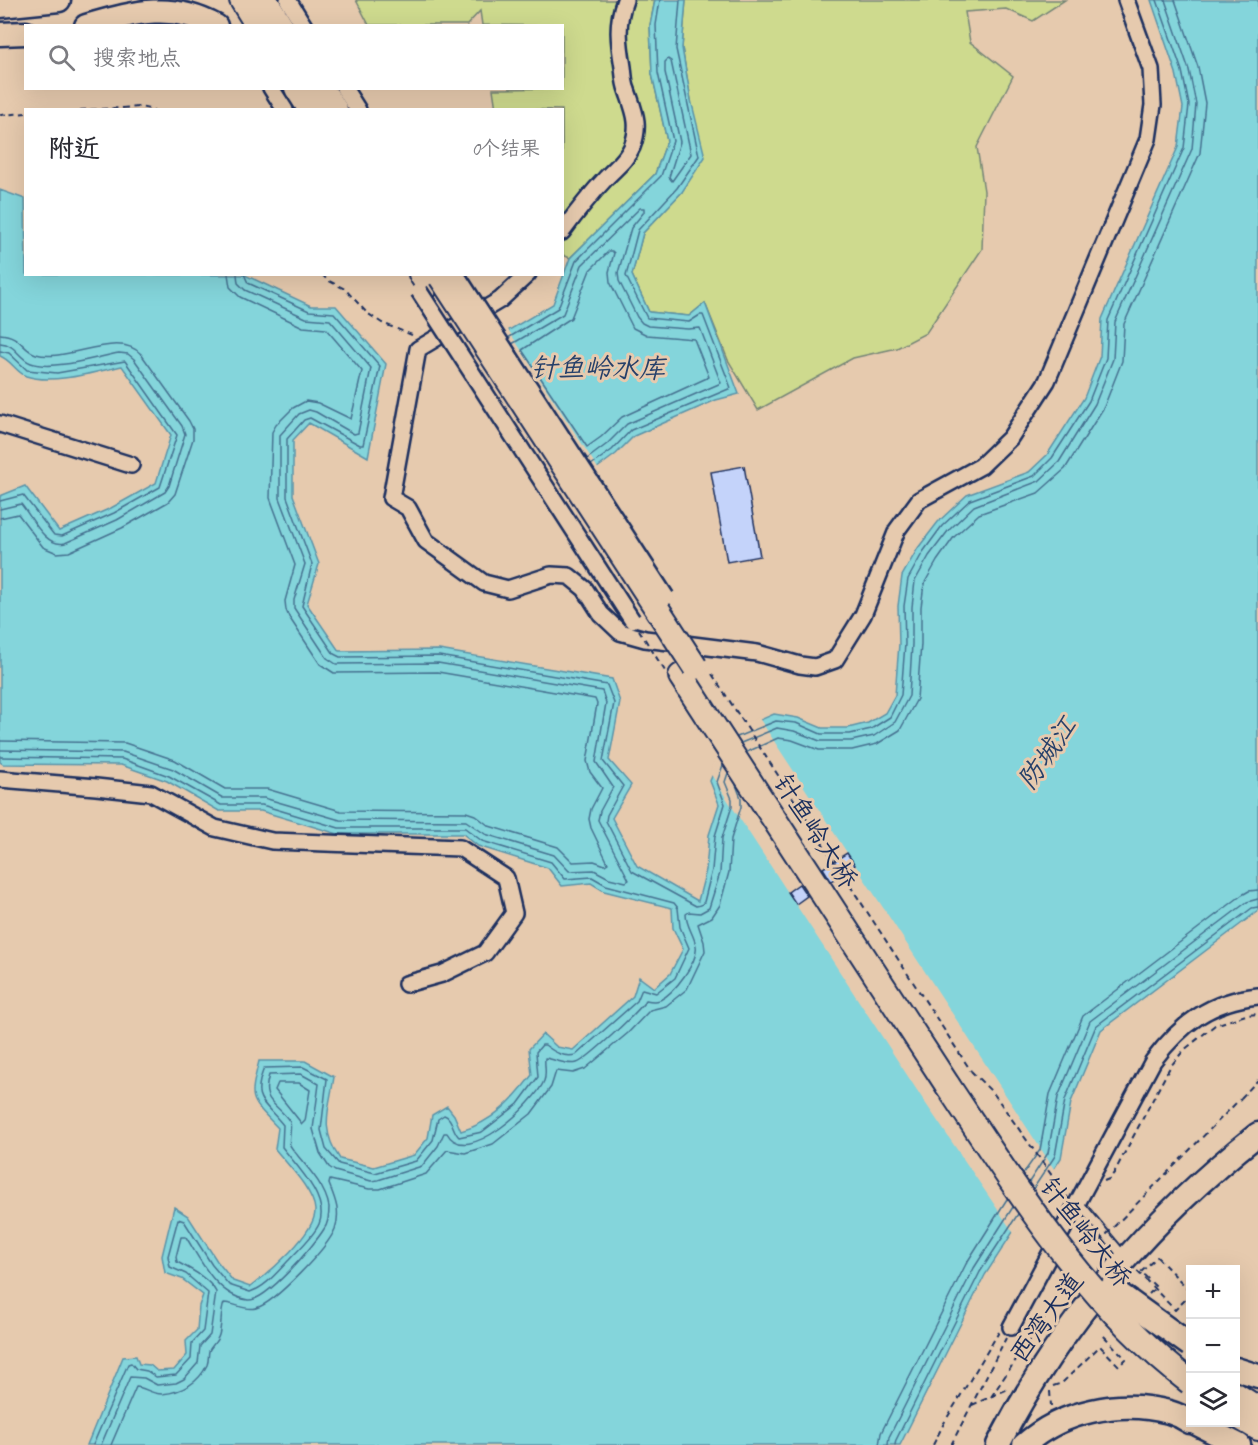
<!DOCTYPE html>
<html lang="zh">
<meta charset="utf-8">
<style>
body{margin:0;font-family:Caveat,"LXGW WenKai TC",sans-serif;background:#f2f2f3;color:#2b2b33}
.controls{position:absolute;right:18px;bottom:18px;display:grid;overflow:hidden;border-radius:0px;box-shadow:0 6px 24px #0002}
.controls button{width:54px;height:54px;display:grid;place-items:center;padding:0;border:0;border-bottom:2px solid #e1e1e2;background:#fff;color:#2b2b33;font:30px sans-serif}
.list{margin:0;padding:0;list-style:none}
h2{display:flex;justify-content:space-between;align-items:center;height:78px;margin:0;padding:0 24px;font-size:26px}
h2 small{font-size:20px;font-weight:400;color:#7c7c81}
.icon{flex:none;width:33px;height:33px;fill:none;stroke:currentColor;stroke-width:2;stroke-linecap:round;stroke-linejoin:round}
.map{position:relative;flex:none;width:1258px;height:1445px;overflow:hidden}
.search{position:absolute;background:#fff;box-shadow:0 6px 24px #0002;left:24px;top:24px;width:540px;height:66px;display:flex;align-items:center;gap:15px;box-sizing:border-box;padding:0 21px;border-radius:0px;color:#7c7c81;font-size:22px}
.panel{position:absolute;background:#fff;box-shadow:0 6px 24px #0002;left:24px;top:108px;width:540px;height:168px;border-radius:0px}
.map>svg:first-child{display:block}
.green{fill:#ceda8e;stroke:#748476;stroke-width:1.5}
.water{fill:#84d5db;stroke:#5a93a9;stroke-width:1.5}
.pier{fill:#e6caae}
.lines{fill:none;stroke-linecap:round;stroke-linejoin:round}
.shore{stroke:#457190;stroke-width:1.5}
.building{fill:#c4d3fa;stroke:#1b2f5e;stroke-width:1.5}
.service-casing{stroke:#1b2f5e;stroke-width:12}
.minor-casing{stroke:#1b2f5e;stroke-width:20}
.secondary-casing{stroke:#1b2f5e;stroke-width:27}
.primary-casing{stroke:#1b2f5e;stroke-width:28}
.path{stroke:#1b2f5e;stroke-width:2;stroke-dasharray:6 4.5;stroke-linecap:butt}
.service{stroke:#e6caae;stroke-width:8}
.minor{stroke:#e6caae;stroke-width:15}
.secondary{stroke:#e6caae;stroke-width:22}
.primary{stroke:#e6caae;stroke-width:24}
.minor-bridge-casing{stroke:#1b2f5e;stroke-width:20;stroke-linecap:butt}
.secondary-bridge-casing{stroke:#1b2f5e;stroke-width:27;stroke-linecap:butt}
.primary-bridge-casing{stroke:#1b2f5e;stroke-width:28;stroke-linecap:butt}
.path-bridge{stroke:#1b2f5e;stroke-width:2;stroke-dasharray:6 4.5;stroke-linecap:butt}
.minor-bridge{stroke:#e6caae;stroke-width:15}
.secondary-bridge{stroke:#e6caae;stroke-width:22}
.primary-bridge{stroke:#e6caae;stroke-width:24}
.labels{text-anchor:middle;stroke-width:6;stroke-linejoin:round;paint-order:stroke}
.street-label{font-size:26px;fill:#1b2f5e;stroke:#e6caae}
.water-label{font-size:27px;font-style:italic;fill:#26406a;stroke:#e6caae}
</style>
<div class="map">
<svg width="1258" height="1445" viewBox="0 0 1258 1445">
<rect width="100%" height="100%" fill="#e6caae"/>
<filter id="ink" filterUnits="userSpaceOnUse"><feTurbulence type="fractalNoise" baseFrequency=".0167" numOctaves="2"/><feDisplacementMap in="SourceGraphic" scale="12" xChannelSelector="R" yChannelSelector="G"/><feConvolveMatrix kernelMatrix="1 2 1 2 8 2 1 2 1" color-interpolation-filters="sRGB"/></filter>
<g filter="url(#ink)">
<path class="green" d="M356,0H655L650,25L652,74L667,141L655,174L570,258L563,255L562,110L496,109L493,89L562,88V26L482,25L480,11L467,25H369Z
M686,0H1065L1033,21L1006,9L965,12L970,42L1013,76L977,147L984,191L982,249L926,333L897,348L853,358L758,410L728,360L705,303L689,316L649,312L632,275L643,233L682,192L691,100L682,48Z"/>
<path class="water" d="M655,0H686L682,48L691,100L705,157L682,192L643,233L632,275L649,312L689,316L705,303L739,394L716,400L634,436L616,454L581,480L489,342L553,304L570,258L655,174L667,141L652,74L650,25Z
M1151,0H1258V911L1101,1030L1071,1102L1061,1158L985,1275L900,1445H87L123,1357L136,1356L139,1364L150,1365L157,1371L174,1370L187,1355L186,1341L197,1330L199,1306L203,1295L182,1279L165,1273L162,1256L174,1207L188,1216L217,1261L233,1281L250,1287C268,1274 316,1233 315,1210C314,1191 287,1164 275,1149L278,1128C249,1098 249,1101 259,1061H305L334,1077C329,1110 319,1129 340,1159L374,1167L414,1155L428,1138L432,1115L447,1106L454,1115L461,1131C493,1122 512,1101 532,1075L529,1049L543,1034L557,1047L573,1050L633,996L639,977L654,988L670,974L683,949L673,928L672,908L604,891L591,883L562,886L548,868L478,846L463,834H338L261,811H219L167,781L121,765L3,764L0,762V496L25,486L59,531L111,508L156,483L171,435L122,366C95,372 53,385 26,376C16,372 11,360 0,356V190L25,199L26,274L245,275L311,306H336L386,364L368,457L309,423L293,440V495L319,564L307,604L339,651L439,650L612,679L620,702L609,760L631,785L612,818L637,866L698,901L706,870L709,835L719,804L710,781L730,733L774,714L798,718L822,728H848L868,723L885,713L895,695L899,644L898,606L902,576L918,548L938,522L967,495L1029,472L1047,455L1084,398L1100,356L1102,319L1178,147L1183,107L1176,73Z"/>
<path class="pier" d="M507,328L599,470L582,483L487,339Z
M759,718L1056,1172L1015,1235L924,1101L710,773L727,731Z"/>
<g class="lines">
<path class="shore" d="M668,59L671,61L691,154L672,181L669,177L680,142L665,72V62Z
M609,251H612L614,253L609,272L610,282L633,328L647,335L694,339L709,377L622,417L601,437L587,447L522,350L571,318L590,270Z
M244,274L248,283L309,311L334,313L380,366L363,445H360L310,418L304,420L287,439V497L312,564L302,606L334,654L340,657L439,656L607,685L614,703L603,761L623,786L607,815L606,821L632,871L696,906L701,905L704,902L712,870L715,836L725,804L717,782L723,765
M0,334C21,335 22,350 36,354C67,363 119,329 141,354L189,421L193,429V439L175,494L168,502L122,528L69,552L57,553L43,547L18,514L0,518
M508,338L558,308L576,261L661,176L673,141L658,73L656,25L660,0
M0,343C16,344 18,358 31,363C53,371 96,357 119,353L128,354L134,359L182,426L185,434L169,486L165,492L117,520L65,543C45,548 32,517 21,504L0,509
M512,344L563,314L582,265L640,208H644V212L631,228L618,273L619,281L637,317L642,323L648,326L688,329L700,328L721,383L627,424L607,444L587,459
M0,351L9,353L27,370L57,373L125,361L177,435L160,487L114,513L62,536L54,535L23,495L0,501
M591,465L612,450L631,430L731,388L703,315H700L689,322L647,318L626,276L638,230L677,188L699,156L676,49L680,0
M737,737L776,721L796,723L821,734H850L871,729L890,717L901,695L905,644L904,606L908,579L923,552L942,526L970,500L1034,476L1052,458L1089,401L1106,358L1108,320L1184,148L1189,105L1182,71L1157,0
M0,741L125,743L175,760L225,789H267L341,811L466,812L475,815L489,826L558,847L573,862L594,861L605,865L608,863L591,828L589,819L591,809L602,788L590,772L587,761L597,704L595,699L438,672L334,673L320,664L289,617L286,610L285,601L295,565L270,498L272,432L276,425L293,408L306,401L318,403L351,419L362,371L326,329L303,327L240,297L230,287L228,274
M741,743L777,728L794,731L820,741H851L874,736L895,722L909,696L912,644V607L915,581L929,556L948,531L974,506L1039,481L1059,462L1095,404L1113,359L1115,322L1192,149L1196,104L1189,70L1165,0
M0,750L123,752L173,769L223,798H264L340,820L466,821L485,834L554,855L569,871L594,870L609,878L626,882L629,880L598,820L600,811L613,787L596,762L606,703L602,691L438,663L336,664L327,658L294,608V600L305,564L280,498V435L299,414L309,410L316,412L354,434L358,433L371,368L330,320L306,318L245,290L238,283L237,274
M747,752L778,738L792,740L819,750H852L877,744L900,730L917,699L921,644V607L924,584L937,561L954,537L979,514L1038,493L1065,469L1104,407L1122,361L1124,324L1200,153L1205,103L1198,67L1175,0
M0,757L122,759L169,776L221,805H262L339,828H465L482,841L551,862L565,879L592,877L606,885L674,903L678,908L680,927L689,948L675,978L656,993L642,989L637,1001L576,1055C564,1058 554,1052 545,1045H542L536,1052L538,1077L518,1104L482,1132L459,1137C452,1131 453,1118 444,1115L438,1119L433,1140L416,1161L375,1173L339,1164L326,1149L321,1130L327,1079L303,1067L264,1068C251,1101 264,1101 283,1125L282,1147C296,1165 330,1199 319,1224C313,1237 299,1249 289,1260C278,1271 266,1287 250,1292L229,1285L212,1265L184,1221L178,1219L168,1256L170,1267L186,1274L208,1293L203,1331L192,1343L191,1359L176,1375L156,1377L147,1371L136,1369L131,1363L128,1364L93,1445
M299,1083L310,1090L305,1121L302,1124L275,1090L278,1083Z
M1023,1174L1040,1150L1050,1094L1083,1016L1242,895L1249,891L1258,890
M1029,1182L1048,1153L1058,1097L1090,1021L1247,902L1258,899
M1033,1189L1055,1156L1065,1100L1096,1026L1252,908L1258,907
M101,1445L130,1377L144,1378L157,1385L176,1383L184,1379L198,1363L200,1346L210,1335L216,1292C209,1278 190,1269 177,1262L176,1257L181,1237H186C201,1261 217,1296 248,1300C266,1302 315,1244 324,1229C328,1224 329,1213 329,1207C326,1188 310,1170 298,1156C296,1153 291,1148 290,1145C288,1138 292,1130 290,1122C277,1102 260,1103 269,1075L301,1074L319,1084L313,1129L320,1153L329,1167L335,1171L371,1181L378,1180L422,1166L438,1146L444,1133H447C466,1169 535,1103 544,1081C547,1074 544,1065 545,1058C554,1059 567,1066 577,1063C587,1060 639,1011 646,1000C650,1001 655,1002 660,1000C674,993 699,961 696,946C694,934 686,926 686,914L689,912L700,913L709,908L720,873L722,838L732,806V799L725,782L728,773
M111,1445L136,1387C144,1387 151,1394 162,1394C181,1392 198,1384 207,1365C209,1360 208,1356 209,1351C211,1346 217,1342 219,1335C222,1325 220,1314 224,1303C235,1303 245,1311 256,1308C275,1303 328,1247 335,1229C341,1212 335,1199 329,1184L330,1180L369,1189H380L426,1174L447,1150L465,1153L493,1144L531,1114L551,1087L556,1071L573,1073L585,1069L628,1033L650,1010L666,1006L687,989L705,951L704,942L698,924L712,917L720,905L729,872L731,839L741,807V798L736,785
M879,1445L881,1433L966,1264L1007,1199
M888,1445L889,1437L974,1268L1013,1207
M895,1445L896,1440L980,1272L1018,1214"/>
</g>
<path class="building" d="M744,466L760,556L727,562L711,472Z
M847,853L855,865L831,881L823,868Z
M799,884L807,896L796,904L788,892Z"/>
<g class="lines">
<g class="service-casing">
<path id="service" d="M1078,1202L1124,1257"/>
</g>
<g class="minor-casing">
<path id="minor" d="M288,0L304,26
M271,88L285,110
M344,88L358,110
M562,232C576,213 590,195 606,178C615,168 626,161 632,147C641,124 634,111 627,90C624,83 624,75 623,67C619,43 616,23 625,0
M528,274L500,300L418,349L391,498L408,508L426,541L484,583L508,589L551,575L569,576L585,589L601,614L620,632L645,639L757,653L800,665L815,667L835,660L863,615L897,530L919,500L981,466L1010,438L1047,381L1148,139L1153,105L1151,69L1126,0
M0,424L131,465
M0,779L96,787L151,793L215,828L272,841L460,848L506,878L514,913L485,953L442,974L406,984
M1011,1327L1153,1061C1181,1024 1210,1001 1258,996"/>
</g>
<g class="secondary-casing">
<path id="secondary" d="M0,6L59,0
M86,26C133,13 170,1 216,26
M0,34L26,33
M1236,1369L1258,1376
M1193,1422L1239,1445
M998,1445C1060,1324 1151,1218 1258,1134
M1024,1445C1062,1411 1119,1399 1169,1412C1176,1414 1184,1418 1190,1422"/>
</g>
<g class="primary-casing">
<path id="primary" d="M242,0L258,26
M265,0L281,26
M297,88L311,110
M321,88L335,110
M421,274L428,285
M681,676L948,1086
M1236,1395L1258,1409
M1236,1415L1258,1428"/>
</g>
<path class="path" d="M80,110L140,107L154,110
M0,115L26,113
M322,274L327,280L345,289L367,313L382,323L412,335
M712,674L971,1071
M1241,1098L1258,1080
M1104,1181L1109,1179L1114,1173L1170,1067L1184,1050L1215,1025L1246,1015L1258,1014
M1137,1271L1175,1310L1190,1295
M1053,1386L1062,1383L1100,1346L1119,1366L1126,1359L1101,1333
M1050,1391L1051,1406
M991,1397L1062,1291
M972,1405L1008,1389
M933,1445L944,1423L999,1332
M951,1445L1006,1338"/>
<use href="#service" class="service"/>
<use href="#minor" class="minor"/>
<use href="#secondary" class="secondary"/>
<use href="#primary" class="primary"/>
<g class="minor-bridge-casing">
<path id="minor-bridge" d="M456,274L666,597
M419,291L632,620"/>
</g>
<g class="secondary-bridge-casing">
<path id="secondary-bridge" d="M1111,1288L1190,1345"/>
</g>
<g class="primary-bridge-casing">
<path id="primary-bridge" d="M441,277L695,667
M948,1086C1019,1192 1087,1304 1190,1382"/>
</g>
<path class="path-bridge" d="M639,630L672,682
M971,1071L994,1094L1099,1242L1131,1280
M1099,1242L1241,1098
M1149,1294L1156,1287L1141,1272L1157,1257L1190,1291"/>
<use href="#minor-bridge" class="minor-bridge"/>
<use href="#secondary-bridge" class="secondary-bridge"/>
<use href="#primary-bridge" class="primary-bridge"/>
</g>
</g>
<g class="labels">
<g class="street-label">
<text transform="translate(816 831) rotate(57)" y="9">针鱼岭大桥</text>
<text transform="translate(1086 1232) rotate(52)" y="9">针鱼岭大桥</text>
<text transform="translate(1046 1317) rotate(-54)" y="9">西湾大道</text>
</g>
<g class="water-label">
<text x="598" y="377">针鱼岭水库</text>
<text transform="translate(1047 753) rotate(-55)" y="9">防城江</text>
</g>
</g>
</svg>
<div class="controls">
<button>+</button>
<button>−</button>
<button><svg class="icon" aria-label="layers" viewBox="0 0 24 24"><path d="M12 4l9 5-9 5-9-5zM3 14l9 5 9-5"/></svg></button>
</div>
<div class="search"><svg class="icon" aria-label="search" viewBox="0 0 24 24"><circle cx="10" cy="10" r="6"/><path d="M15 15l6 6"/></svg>搜索地点</div>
<section class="panel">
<h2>附近<small>0个结果</small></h2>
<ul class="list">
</ul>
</section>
</div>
